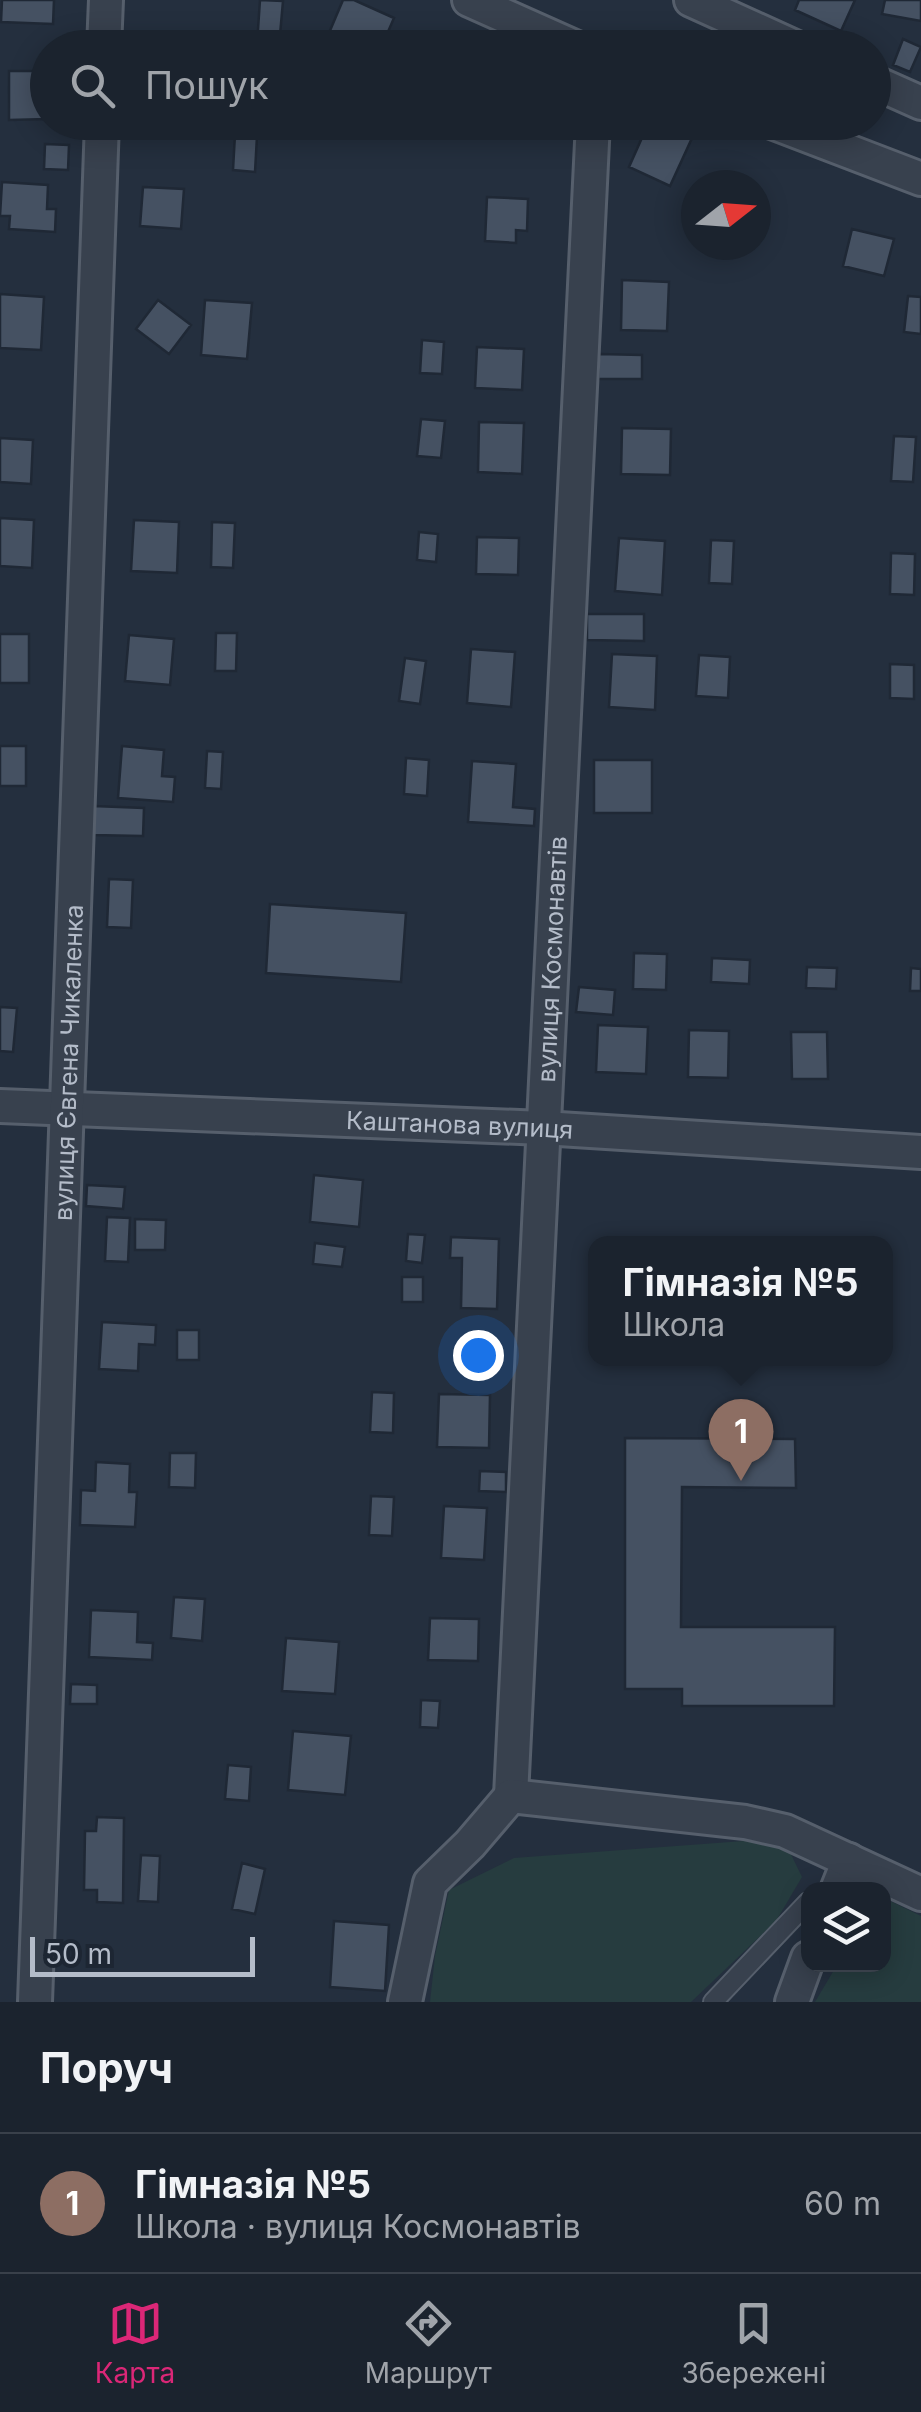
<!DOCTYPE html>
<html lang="uk">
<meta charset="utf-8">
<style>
body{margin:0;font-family:Inter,sans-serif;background:#282f3a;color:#f1f3f6}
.controls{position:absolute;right:30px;bottom:30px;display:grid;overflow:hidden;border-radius:20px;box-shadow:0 5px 25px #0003}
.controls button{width:90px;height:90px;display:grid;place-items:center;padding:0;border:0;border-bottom:2px solid #39404a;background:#1b232e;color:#f1f3f6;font:50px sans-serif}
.compass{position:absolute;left:681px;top:170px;width:90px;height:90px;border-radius:50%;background:#1b232e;box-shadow:0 5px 25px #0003;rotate:73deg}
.scale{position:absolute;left:30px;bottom:25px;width:225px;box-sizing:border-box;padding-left:10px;border:5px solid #b4bcc9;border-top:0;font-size:28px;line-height:35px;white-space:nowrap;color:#b4bcc9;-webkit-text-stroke:8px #1d2633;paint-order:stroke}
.you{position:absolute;left:478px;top:1355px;width:35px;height:35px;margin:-25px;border:8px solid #fff;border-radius:50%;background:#1a73e8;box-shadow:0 0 0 15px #1a73e833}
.badge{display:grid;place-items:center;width:65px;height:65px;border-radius:50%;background:#db2777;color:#fff;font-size:32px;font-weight:700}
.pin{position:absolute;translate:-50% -82px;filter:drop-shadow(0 2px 5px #0008)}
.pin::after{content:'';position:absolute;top:52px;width:35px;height:30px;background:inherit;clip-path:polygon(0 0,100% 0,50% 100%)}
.popup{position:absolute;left:588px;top:1236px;width:305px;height:130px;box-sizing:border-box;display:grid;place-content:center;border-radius:20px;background:#1b232e;filter:drop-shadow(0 2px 8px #0005);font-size:32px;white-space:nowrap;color:#a0a4aa}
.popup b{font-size:38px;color:#f1f3f6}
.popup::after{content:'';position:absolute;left:50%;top:100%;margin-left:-20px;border:20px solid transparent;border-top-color:#1b232e}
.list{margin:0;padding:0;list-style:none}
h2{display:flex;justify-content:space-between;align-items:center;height:130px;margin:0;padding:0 40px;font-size:42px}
h2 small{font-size:32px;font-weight:400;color:#a0a4aa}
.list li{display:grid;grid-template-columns:65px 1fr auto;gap:30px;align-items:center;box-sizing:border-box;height:140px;padding:0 40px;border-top:2px solid #39404a}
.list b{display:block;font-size:38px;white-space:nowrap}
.list p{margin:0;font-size:32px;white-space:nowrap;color:#a0a4aa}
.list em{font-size:32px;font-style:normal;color:#a0a4aa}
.icon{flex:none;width:55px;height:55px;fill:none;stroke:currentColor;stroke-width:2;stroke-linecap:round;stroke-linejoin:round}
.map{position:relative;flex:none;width:921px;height:2002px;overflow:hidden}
.search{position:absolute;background:#1b232e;box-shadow:0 5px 25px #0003;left:30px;right:30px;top:30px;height:110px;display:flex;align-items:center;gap:25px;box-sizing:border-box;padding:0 35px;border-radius:55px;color:#a0a4aa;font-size:38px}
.sheet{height:270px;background:#1b232e}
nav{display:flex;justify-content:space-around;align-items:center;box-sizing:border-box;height:140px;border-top:2px solid #39404a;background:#1b232e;font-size:28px;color:#a0a4aa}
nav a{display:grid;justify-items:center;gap:5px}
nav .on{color:#db2777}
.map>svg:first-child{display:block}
.green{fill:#263c3f}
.building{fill:#455162;stroke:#1f2835;stroke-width:2.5}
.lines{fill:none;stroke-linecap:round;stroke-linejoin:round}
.lane-casing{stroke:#565f6c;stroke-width:22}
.street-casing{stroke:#565f6c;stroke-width:38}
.lane{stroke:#38414e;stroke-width:18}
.street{stroke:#38414e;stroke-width:32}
.labels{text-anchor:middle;stroke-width:8;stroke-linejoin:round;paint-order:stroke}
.street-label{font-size:25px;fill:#b4bcc9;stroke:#1d2633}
</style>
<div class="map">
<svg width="921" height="2002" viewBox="0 0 921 2002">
<rect width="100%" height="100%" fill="#242f3e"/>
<path class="green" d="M783,1838L802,1877L776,1921L691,2002H430L435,1956L449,1890L514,1858Z
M884,1898L921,1916V2002H815L837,1965L884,1964Z"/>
<path class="building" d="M2,0H54L53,24L1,22Z
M260,0L283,1L279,46L257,44Z
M343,0H354L394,18L381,48H342L326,40Z
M799,0H855L841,31L795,10Z
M885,0H921V21L882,14Z
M472,33L491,42L488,48H465Z
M903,39L921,47L910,72L893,65Z
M9,71H48V119L9,120Z
M157,122H198L197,135L156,133Z
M649,122H657L692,138L670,186L629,167Z
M235,134L257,136L255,172L233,170Z
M45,144L69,145L68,170L44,169Z
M2,182L48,185L47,209H56L55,232L9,229L10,216H0Z
M143,187L184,189L181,229L140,226Z
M487,197L528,199L527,231L516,230V243L485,241Z
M852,229L894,239L884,276L843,266Z
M622,280L669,282L667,331L621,330Z
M0,294L44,297L41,350L0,348Z
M908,296L921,297V334L904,332Z
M158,300L191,325L169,354L136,329Z
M205,300L252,303L247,359L201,355Z
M422,340L444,342L442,374L420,373Z
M477,347L524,349L522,390L475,388Z
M599,354L642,355V379H598Z
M421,419L445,421L441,458L417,456Z
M479,422L524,423L522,474L478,472Z
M622,428L671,429L670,475L621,474Z
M894,436L916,437L913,482L891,481Z
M0,438L33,440L31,484L0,482Z
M0,518L34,520L32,568L0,566Z
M134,520L179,522L177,573L131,571Z
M212,522L235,523L233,568L211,567Z
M419,532L438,534L436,562L417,560Z
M477,537L519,538L518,575L476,574Z
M619,538L665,541L662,595L615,591Z
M711,540L734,541L732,584L709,583Z
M891,553L915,554L914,595L890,594Z
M587,614H644V641L587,640Z
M216,633H237L236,671H215Z
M0,634H29V683H0Z
M129,635L174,639L170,685L125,681Z
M471,649L515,652L511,707L467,703Z
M612,654L657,656L655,710L609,707Z
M699,655L730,657L728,698L696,696Z
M405,658L426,661L420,704L399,701Z
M890,664L914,665V699L890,698Z
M0,746H26V786H0Z
M122,746L164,750L162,776L175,777L173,802L118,798Z
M207,751L223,752L221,789L205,788Z
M406,758L429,760L427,796L404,794Z
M594,760H652V813H594Z
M472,761L516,764L513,807L535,809L534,826L468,822Z
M93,806L144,808L143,836L92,835Z
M109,879L133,880L131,928L107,927Z
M270,904L406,913L401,982L266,973Z
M634,953L667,954L666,990L633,989Z
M712,958L750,960L749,984L711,982Z
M807,967L837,968L836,989L806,988Z
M911,968L921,969V991H910Z
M579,987L615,990L613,1015L576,1012Z
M0,1007L17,1008L13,1052L0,1051Z
M598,1025L648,1027L646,1074L596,1072Z
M689,1030L729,1031L728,1078L688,1077Z
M791,1032H827L828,1079H792Z
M314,1175L363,1180L359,1227L310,1222Z
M87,1185L125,1187L123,1209L86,1206Z
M107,1217L130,1218L128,1262L105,1261Z
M135,1219L166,1220L165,1250H135Z
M408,1234L425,1235L422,1263L406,1261Z
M451,1237L499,1239L497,1309L461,1308L462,1258H450Z
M315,1243L345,1247L342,1267L313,1264Z
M402,1277H423V1302H402Z
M102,1322L156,1325L155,1345L139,1344L138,1371L99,1369Z
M177,1330H199V1360H177Z
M372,1392L394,1393L393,1433L370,1432Z
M439,1394L490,1395L489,1448L437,1447Z
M625,1438L795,1439L796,1488L682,1487L681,1627H835L834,1706H682V1689H625Z
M170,1453H196L195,1488L169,1487Z
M96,1462L130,1464L129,1492H137L135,1527L80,1525L81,1490L95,1491Z
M480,1471L506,1472V1492L479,1491Z
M371,1496L394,1497L392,1536L369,1535Z
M444,1506L487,1508L484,1560L441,1558Z
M174,1597L205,1599L202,1641L171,1638Z
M91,1610L138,1612L137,1642L153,1643L152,1660L89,1657Z
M430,1618L479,1619L478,1661L428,1660Z
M286,1638L339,1642L335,1694L282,1691Z
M71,1684L97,1685V1704H70Z
M421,1700L440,1701L438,1728L420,1727Z
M293,1731L351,1736L345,1795L288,1790Z
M228,1765L251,1767L249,1801L225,1799Z
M97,1817L124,1818L123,1903L97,1902V1890H84L85,1831H96Z
M141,1855L160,1856L158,1902L138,1901Z
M242,1863L265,1869L255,1914L232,1909Z
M334,1921L389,1925L385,1991L330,1987Z"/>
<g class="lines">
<g class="lane-casing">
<path id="lane" d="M713,2002L808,1902"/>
</g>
<g class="street-casing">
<g id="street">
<path d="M469,0L577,48"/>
<path d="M691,0L797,48"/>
<path d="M104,48L106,0"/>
<path d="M874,82L921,103"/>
<path d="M772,122L921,179"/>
<path id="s1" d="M0,1106L543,1128L921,1152"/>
<path id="s2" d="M511,1796L593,122"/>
<path d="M837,1890L849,1860"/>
<path id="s3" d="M35,2002L102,122"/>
<path d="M405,2002L430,1883L470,1844L511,1796L745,1822L785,1831L921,1894"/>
<path d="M792,2002L808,1958"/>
</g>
</g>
<use href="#lane" class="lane"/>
<use href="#street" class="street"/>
</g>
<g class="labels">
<g class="street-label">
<text dy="9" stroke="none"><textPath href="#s2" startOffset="838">вулиця Космонавтів</textPath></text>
<text dy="9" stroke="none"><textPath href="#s3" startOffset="940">вулиця Євгена Чикаленка</textPath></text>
<text dy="9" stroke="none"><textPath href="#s1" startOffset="460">Каштанова вулиця</textPath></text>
</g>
</g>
</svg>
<div class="controls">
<button><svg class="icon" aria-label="layers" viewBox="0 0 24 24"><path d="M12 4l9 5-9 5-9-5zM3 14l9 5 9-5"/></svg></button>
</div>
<svg class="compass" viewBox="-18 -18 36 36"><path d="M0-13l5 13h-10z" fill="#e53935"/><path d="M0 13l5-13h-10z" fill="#a0a4aa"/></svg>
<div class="scale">50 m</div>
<div class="you"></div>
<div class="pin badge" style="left:741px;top:1481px;background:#8d6e63">1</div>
<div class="popup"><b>Гімназія №5</b>Школа</div>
<div class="search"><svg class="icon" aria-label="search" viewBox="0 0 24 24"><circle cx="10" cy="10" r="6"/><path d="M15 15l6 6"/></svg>Пошук</div>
</div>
<section class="sheet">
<h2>Поруч<small></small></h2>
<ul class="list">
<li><span class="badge" style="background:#8d6e63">1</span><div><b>Гімназія №5</b><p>Школа · вулиця Космонавтів</p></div><em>60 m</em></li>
</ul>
</section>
<nav>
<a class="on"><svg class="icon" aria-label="map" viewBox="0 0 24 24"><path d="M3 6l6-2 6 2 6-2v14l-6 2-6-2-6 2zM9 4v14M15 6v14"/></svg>Карта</a>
<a><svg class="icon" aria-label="directions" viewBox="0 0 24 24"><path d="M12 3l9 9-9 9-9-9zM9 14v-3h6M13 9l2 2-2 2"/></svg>Маршрут</a>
<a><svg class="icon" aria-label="saved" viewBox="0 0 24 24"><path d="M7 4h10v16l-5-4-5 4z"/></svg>Збережені</a>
</nav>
